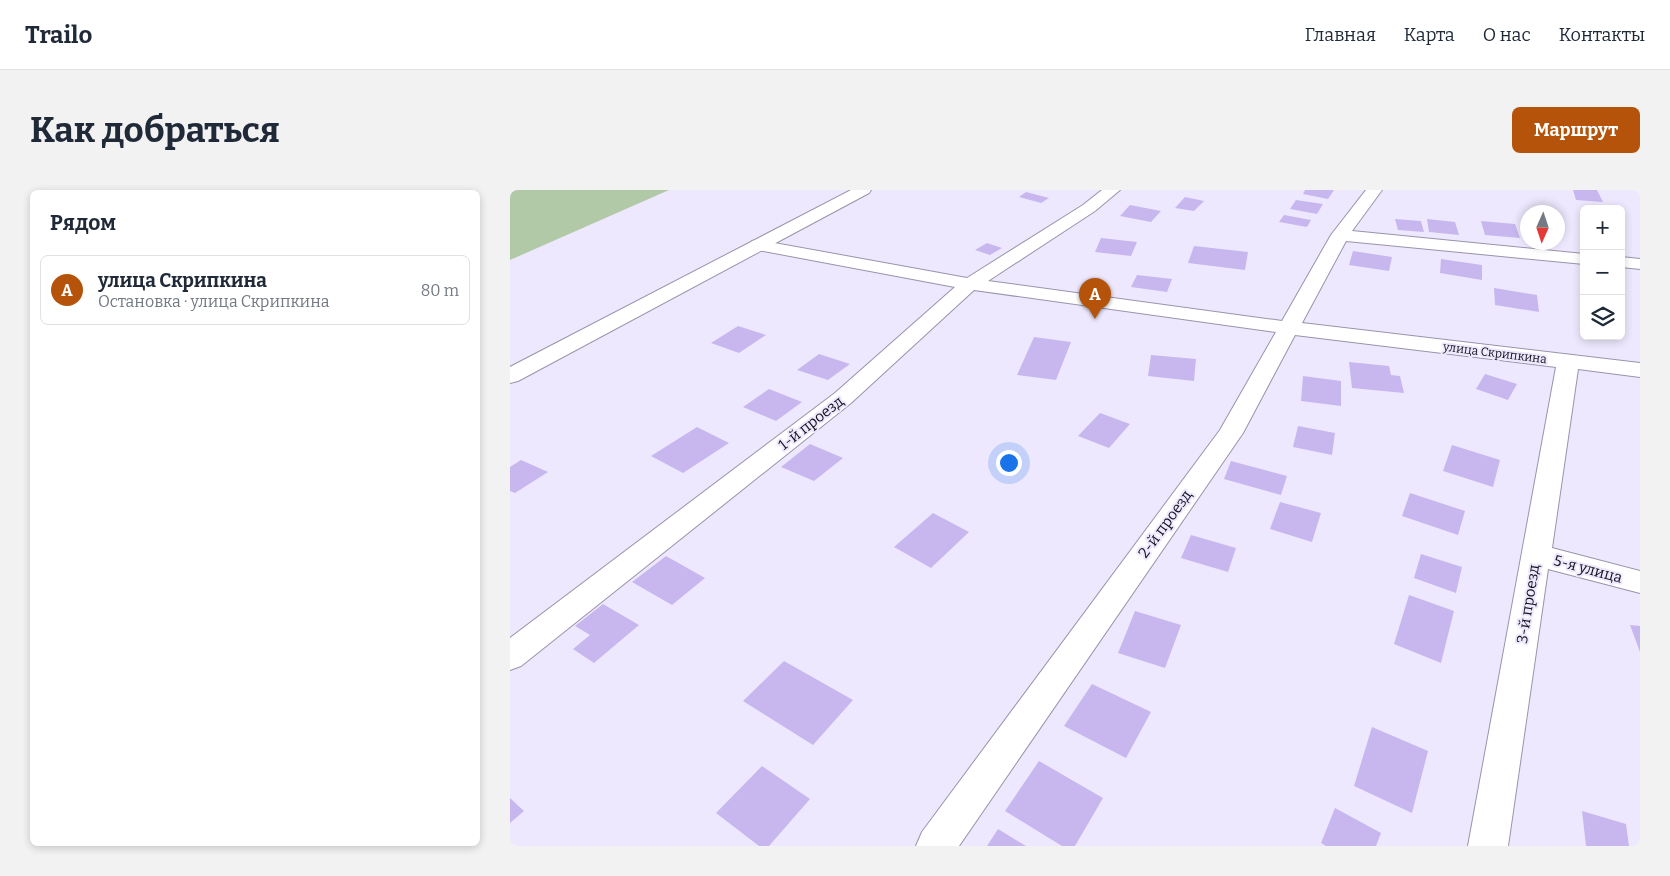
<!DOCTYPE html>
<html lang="ru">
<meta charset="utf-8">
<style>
body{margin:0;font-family:Bitter,serif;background:#f2f2f3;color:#1f2937}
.controls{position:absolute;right:15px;top:15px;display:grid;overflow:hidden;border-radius:8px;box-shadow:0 2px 8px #0003}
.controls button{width:45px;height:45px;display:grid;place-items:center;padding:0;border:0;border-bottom:1px solid #e0e1e3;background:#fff;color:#1f2937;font:25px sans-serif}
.compass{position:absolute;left:1010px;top:15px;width:45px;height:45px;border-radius:50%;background:#fff;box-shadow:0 2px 8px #0003;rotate:183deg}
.you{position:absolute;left:498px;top:272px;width:18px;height:18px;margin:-12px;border:4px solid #fff;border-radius:50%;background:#1a73e8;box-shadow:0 0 0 8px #1a73e833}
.badge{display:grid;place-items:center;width:32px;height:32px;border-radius:50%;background:#b45309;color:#fff;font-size:16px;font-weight:700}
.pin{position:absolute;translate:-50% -41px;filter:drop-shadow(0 1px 2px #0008)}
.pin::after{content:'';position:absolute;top:26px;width:18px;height:15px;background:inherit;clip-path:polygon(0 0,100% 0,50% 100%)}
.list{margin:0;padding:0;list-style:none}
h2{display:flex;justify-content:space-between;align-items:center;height:65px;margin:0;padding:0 20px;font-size:21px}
h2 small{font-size:16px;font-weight:400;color:#747a83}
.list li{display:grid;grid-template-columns:32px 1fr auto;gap:15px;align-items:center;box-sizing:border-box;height:70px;margin:0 10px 10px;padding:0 10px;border:1px solid #e0e1e3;border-radius:8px}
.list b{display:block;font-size:19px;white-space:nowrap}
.list p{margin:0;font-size:16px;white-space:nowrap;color:#747a83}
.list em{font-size:16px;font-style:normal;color:#747a83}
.icon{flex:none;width:28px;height:28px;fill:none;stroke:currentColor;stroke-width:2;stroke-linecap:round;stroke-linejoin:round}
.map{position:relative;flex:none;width:1130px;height:656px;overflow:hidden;border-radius:8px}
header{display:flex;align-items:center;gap:30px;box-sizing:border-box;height:70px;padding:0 25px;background:#fff;border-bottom:1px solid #e0e1e3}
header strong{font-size:24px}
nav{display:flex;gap:28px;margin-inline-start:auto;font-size:18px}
.intro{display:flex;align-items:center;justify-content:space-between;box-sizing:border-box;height:120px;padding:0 30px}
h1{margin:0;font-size:35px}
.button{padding:12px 22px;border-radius:8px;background:#b45309;color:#fff;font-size:18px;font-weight:700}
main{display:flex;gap:30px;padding:0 30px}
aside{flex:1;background:#fff;border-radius:8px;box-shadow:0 2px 8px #0003}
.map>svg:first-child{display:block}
.green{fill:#b1c9a7}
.building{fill:#c8b7ee}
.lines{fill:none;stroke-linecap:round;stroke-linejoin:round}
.minor-casing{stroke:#9a93ab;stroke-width:2}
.major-casing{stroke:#9a93ab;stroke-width:2}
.minor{fill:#fff;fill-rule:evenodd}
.major{fill:#fff;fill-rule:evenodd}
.labels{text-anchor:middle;stroke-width:4;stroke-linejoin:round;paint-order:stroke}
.far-street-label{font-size:12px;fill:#131019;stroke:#eee8fe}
.street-label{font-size:15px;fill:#131019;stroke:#eee8fe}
</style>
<header>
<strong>Trailo</strong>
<nav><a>Главная</a><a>Карта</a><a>О нас</a><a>Контакты</a></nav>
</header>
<div class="intro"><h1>Как добраться</h1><a class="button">Маршрут</a></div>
<main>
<aside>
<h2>Рядом<small></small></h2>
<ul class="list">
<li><span class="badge">A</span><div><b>улица Скрипкина</b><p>Остановка · улица Скрипкина</p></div><em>80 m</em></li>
</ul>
</aside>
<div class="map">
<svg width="1130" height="656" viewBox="0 0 1130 656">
<rect width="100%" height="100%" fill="#eee8fe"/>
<path class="green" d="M0,0H159L0,70Z"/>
<path class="building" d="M795,0H824L818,9L793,4Z
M1063,0H1087L1093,12L1066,10Z
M516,2L539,8L531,13L509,7Z
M675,7L694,11L684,21L665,18Z
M786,10L813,14L807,24L780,19Z
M620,15L651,21L641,32L610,26Z
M774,25L801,30L797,37L769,32Z
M885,29L911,31L914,42L888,40Z
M917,29L945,32L949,45L919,42Z
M971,31L1005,34L1010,48L975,45Z
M591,48L627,52L621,66L585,62Z
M477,53L492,58L480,65L465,60Z
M684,56L738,62L735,80L678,73Z
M843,61L882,67L879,81L839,75Z
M931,69L972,75V90L930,83Z
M627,85L662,89L657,102L621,97Z
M984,98L1027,105L1029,122L985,115Z
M228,136L256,145L229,163L201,153Z
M524,147L561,152L546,190L507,185Z
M309,164L340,174L318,190L287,180Z
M641,165L686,169L684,191L638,186Z
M839,172L879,176L881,185L890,186L894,203L842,198Z
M975,184L1007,194L998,210L966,199Z
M793,186L831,191V216L791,211Z
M259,199L292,212L266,231L233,217Z
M590,223L620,234L599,258L568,246Z
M788,236L825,243L822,265L783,257Z
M187,237L219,253L173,283L141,266Z
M300,254L333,268L304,291L271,277Z
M942,255L990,270L983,297L933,281Z
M11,270L38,282L5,303L0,301V277Z
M721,271L777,286L771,305L714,289Z
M900,303L955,321L948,345L892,326Z
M770,312L811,323L802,352L760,339Z
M423,323L459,342L421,378L384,357Z
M681,345L726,358L718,382L671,368Z
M911,364L952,377L946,403L904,388Z
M156,366L195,388L162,415L122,392Z
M899,405L944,421L931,473L884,454Z
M93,414L129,435L84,473L63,459L80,445L65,436Z
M625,421L671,435L655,478L608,463Z
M1120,435L1130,436V462Z
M274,471L343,510L303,555L233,511Z
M582,494L641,522L616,568L554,536Z
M862,537L918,561L902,623L844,596Z
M529,571L593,608L565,656H552L495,621Z
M252,576L300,609L259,656H249L206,623Z
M0,608L14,621L0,633Z
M825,618L871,643L866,656H816L811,653Z
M1072,621L1116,634L1119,656H1076Z
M488,639L516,656H477Z"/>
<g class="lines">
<g class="minor-casing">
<path id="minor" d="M592,0H610L585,21L478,91L772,131L821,45L856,0H872L842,41L1074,64V74L836,51L792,133L1130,173V187L1068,179L1042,358L1130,381V403L1038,379L998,656H958L1046,177L785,145L733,243L449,656H406L412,642L710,240L766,142L464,100L341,213L11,476L0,480V448L325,203L445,97L248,60L242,59L239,55L242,51L248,50L457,88L573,15Z
M1111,67L1130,69V79L1111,77Z"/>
</g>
<g class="major-casing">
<path id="major" d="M341,0H361L359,3L8,191L0,193V177Z"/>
</g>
<use href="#minor" class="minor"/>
<use href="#major" class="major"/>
</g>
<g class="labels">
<g class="far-street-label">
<text transform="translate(985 163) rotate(7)" y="4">улица Скрипкина</text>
</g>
<g class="street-label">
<text transform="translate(301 233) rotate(-38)" y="5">1-й проезд</text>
<text transform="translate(655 334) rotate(-54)" y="5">2-й проезд</text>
<text transform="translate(1078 379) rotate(15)" y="5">5-я улица</text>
<text transform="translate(1018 414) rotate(-81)" y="5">3-й проезд</text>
</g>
</g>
</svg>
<div class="controls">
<button>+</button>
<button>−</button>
<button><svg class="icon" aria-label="layers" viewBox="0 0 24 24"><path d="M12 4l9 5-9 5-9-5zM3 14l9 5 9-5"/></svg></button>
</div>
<svg class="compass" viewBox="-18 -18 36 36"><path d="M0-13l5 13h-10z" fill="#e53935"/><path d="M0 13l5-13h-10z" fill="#747a83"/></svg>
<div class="you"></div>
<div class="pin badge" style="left:585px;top:129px">A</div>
</div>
</main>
